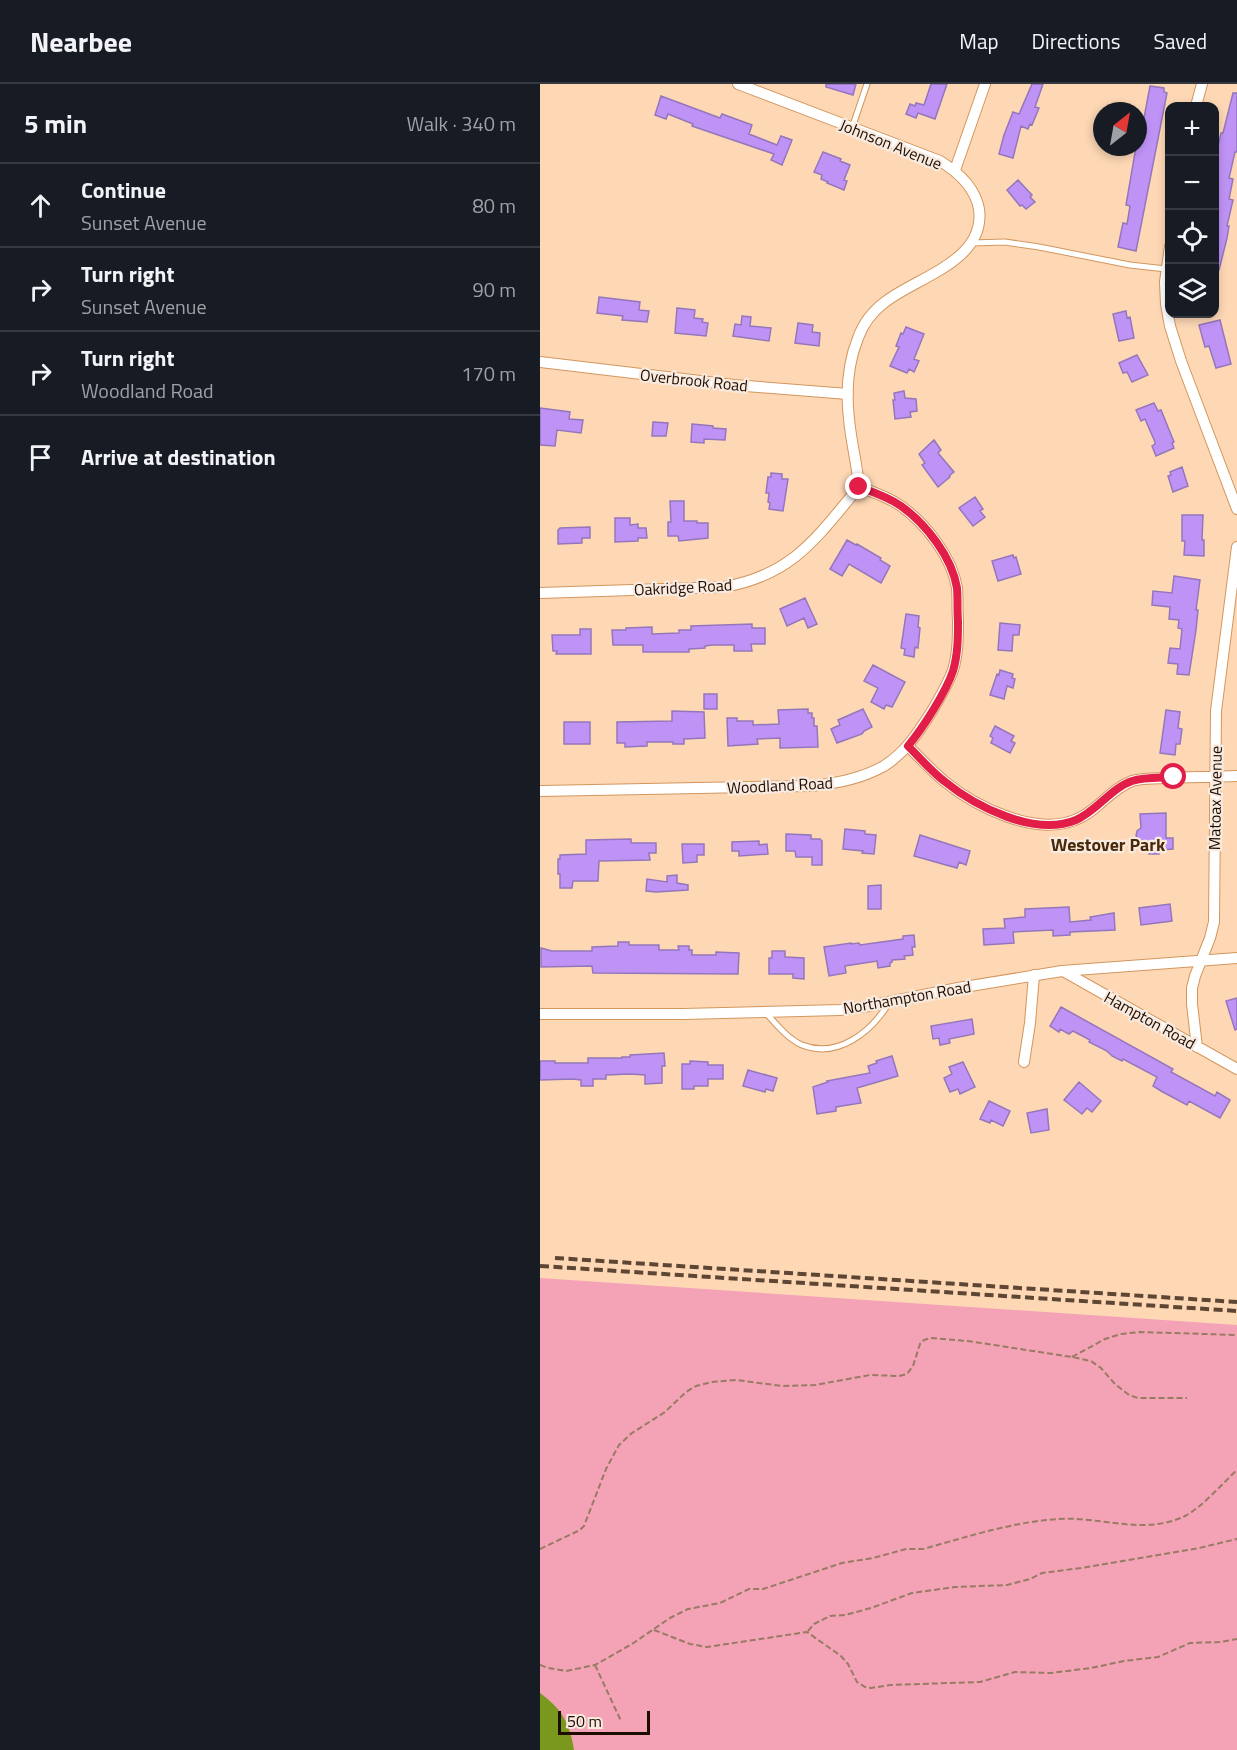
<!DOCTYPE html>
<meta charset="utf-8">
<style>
body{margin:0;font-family:"Titillium Web",sans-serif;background:#20242c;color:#f1f3f6}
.controls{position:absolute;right:18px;top:18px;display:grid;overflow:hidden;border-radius:12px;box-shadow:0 3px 9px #0003}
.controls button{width:54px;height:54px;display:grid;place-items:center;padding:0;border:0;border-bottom:2px solid #363941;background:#171b24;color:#f1f3f6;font:30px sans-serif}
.compass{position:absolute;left:553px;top:18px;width:54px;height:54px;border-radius:50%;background:#171b24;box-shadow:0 3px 9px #0003;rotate:31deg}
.scale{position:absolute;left:18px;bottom:15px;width:92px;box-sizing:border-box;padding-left:6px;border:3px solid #1d0c00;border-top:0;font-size:16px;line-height:21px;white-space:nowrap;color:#1d0c00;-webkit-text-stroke:4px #f8eadf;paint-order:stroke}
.stop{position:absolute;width:18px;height:18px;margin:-14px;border:4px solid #e11d48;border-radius:50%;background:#fff}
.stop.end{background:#e11d48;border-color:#fff;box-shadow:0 2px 6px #0008}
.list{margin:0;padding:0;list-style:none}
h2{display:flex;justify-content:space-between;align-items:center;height:78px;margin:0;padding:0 24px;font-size:26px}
h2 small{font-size:20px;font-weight:400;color:#9ea1a6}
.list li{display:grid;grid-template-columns:39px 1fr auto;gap:18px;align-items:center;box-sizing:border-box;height:84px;padding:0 24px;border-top:2px solid #363941}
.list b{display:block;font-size:22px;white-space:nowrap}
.list p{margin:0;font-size:20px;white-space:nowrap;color:#9ea1a6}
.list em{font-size:20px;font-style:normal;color:#9ea1a6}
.icon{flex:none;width:33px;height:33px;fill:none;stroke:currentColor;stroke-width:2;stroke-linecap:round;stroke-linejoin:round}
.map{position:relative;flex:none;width:697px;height:1666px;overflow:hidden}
header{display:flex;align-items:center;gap:36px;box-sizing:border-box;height:84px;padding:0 30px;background:#171b24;border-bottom:2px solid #363941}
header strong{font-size:28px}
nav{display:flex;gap:33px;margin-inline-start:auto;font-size:21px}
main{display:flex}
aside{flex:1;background:#171b24}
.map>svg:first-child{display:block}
.green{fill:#f4a2b6}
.water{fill:#79981d}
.building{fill:#bf93f6;stroke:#9477bb;stroke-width:1.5}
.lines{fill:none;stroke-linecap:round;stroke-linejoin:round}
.lane-casing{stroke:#d3965d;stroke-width:7}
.street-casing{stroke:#d3965d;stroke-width:12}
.path{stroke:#987b63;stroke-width:2;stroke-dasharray:6 3;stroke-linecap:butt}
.lane{stroke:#fff;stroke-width:5}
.street{stroke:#fff;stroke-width:10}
.rail{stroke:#5e4634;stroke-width:4;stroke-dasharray:9 4.5;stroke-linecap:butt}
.route{stroke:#e11d48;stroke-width:8}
.labels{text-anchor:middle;stroke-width:4.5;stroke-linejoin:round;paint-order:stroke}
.street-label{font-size:16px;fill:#1d0c00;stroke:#f8eadf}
.neighbourhood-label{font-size:18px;font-weight:bold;fill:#482a0a;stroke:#f8eadf}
</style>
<header>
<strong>Nearbee</strong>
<nav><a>Map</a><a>Directions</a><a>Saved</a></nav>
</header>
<main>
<aside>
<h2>5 min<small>Walk · 340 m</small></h2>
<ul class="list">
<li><svg class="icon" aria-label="ahead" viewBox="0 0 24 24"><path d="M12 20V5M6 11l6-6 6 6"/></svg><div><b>Continue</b><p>Sunset Avenue</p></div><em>80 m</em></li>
<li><svg class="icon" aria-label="right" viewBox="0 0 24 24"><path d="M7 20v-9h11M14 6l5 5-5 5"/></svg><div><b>Turn right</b><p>Sunset Avenue</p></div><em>90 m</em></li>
<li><svg class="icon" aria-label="right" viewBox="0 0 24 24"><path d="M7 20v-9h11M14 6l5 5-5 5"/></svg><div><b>Turn right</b><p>Woodland Road</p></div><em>170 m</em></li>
<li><svg class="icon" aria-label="arrive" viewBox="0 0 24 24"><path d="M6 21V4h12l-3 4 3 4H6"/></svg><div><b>Arrive at destination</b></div></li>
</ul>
</aside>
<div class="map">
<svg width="697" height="1666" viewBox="0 0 697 1666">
<rect width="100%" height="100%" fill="#fed8b5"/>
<path class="green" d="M0,1194L697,1241V1666H0Z"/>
<path class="water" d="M0,1609C22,1625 30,1640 34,1666H0Z"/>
<path class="building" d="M286,0H316L313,11L286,3Z
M391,0H407L395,35L378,29L376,34L366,30L370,20L375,22L376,19L384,21Z
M492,0H503L495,23L499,24L492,41L490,40L488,45L481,42L473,74L459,70L464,51L473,28L479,30Z
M610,2L624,4V8L627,9L596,167L578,163L583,139L587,140L590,122L586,121L596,63H598V58H602L606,40L603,39Z
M693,9H697V68H695L689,94L693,95L689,115L693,116L687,142H689L687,154L679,186L675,185V87L678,71H676L681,49H683Z
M121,12L180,34L182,30L212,41L209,50L237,61L241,52L252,56L242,81L231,76L234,70L152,42L153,40L128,30L126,35L115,31Z
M283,68L301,75L300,77L310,81L304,96L307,97L304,106L287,99L288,98L281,95L282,91L274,88Z
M478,96L492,111L490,113L495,118L486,125L482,121L480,122L467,106Z
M59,213L100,218L99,226L109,227L107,238L82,236L83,232L57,229Z
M137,224L155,226L154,234L163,235L162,238L168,239L166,252L135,249Z
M586,227L587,234L590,233L594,254L579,257L573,230Z
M202,232L211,233L210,242L231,244L229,257L193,252L195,240L201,241Z
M680,236L691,280L676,284L669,262L665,263L659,241Z
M258,239L273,241L272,248L280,249L279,262L255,259Z
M366,243L384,250L374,275L379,277L374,288L369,285L367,289L350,282L359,263L356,262L361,249L363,250Z
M597,271L608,291L592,298L587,288L583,289L579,279Z
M364,307L365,314L376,315L377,327L370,328L371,333L355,335L353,316H355L354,309Z
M614,319L618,327L621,326L634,358L632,359L634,364L616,372L612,362L615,360V358L605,335L601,337L596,326Z
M0,324L30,328L29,335L43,336L41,349L17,346L15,362L0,361Z
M113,338L128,339L126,352H112Z
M152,340L173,342V344L186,345L185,356L164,355V359L151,358Z
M394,356L401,366L398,369L414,388L409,392L410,393L398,403L382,381L385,379L379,370Z
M642,383L648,402L633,408L628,392L631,391L630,388Z
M231,389L242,390V395H248L243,427L229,425L230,419L228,418L229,409H226L228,393H231Z
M435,413L443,425L440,427L445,433L433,442L419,424Z
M130,417H144V437H157V439H168V454L139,457L138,452H128V438H131Z
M642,431H663L662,456H664V472L644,471L645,457H642Z
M75,434H90V441L98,440V444H106L107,454H98V457L75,458Z
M50,443V454H42V459L18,460V446L20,444Z
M307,456L316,461L317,460L341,474L340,476L350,482L341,499L309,480L302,492L290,485Z
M473,471L474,474L476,473L481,490L458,497L452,477Z
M634,492L660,496L656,526H658L656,546L649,591L637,590L638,580L628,579L630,564L640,565L642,545L638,544L639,536L629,535L630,523L612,521L613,507L632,509Z
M265,514L277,540L268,544L264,534L247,542L240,525Z
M366,530L379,532L378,543L380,544L378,564L375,563L374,573L364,571L365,565L361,564Z
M460,539L480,541L479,551H473L472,567L458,566Z
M212,540V544H225V560H211L212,567H194V561H172L165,562V564L149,565V568H103V561H73L72,546H86V544L112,543V550L139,549V546H151V542Z
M40,545H51V570H16L17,567H13L12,551H40Z
M333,581L365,598L352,623L346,621L344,625L331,618L338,604L324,597Z
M460,586L473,590L472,594L475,595L473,604L467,602L464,615L450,611L457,590L459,591Z
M164,610H177V625H164Z
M268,625V629H272V634H274V642H277L278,663L240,664V654L217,655L218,660L188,662L187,634H197V637H213V641L239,640L238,626Z
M323,625L332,643L324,647L322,650L297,659L291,645L300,641L298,636Z
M626,626L640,628L638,644L642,645L640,660H636L635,671L620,669Z
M132,627L164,628L165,654L144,655V660H133V658H107V662L85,663V659H77V638L132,637Z
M24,638H50V660H24Z
M455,642L474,652L471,657L475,659L470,669L451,659L453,654L450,652Z
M626,729V754H633V765L619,766V770H609V766H604L603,758L596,752L597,747L601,744L600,730Z
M305,745L325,747V750L336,751L334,770L322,769L323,767L303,765Z
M246,750L271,751V755H280L282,757V781H272V773H256L255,767H246Z
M380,751L430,767L426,781L419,778L417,784L374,772Z
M91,755V759H116V769H109L110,776L59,777L58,797H33L32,804H20V790H18V775H20V771L46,770V756Z
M219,757V761L227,760L228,770L199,772V767H192V758Z
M142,760H164V771H157V778L143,779Z
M137,791V799L148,801V806L116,808L106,807L107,795L127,798V792Z
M341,801V825H328V802Z
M630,820L632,837L601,841L599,824Z
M529,823L530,838L551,836L550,833L574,829L575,846L530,848V851L513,852V846L473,848L474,859L444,861L443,845L465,844L464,835L485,833V825Z
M374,851L375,863H372L373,871L364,872L365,875L352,876V878L350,879V882L338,884L337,877L305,882L306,889L289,892L284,863L311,859V860L319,859L320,861L363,855V852Z
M78,858H89V861H119V866H139L138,862H149V866H152V871H176V868L199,869L198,890L53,889L52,882L1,883V864L12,867H52V863L78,862Z
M232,867H245V873L264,874V895L253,894V890H229V874H232Z
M697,914V945L695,946L686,917Z
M521,923L633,985L631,988L675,1012L677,1008L690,1016L680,1034L649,1017L647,1021L621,1007L613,1002L617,993L583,975L582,977L572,972L567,967L549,958L550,956L533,947L529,950L520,945L519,948L510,942Z
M432,935L434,950L409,955L410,959L400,961L399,954L393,955L391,942Z
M124,969L125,982H122V999L105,1000V991L90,990L66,991V995H53V1002H41V996L33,995L0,996V977H15V979H48V974H82V973H90V971Z
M352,972L358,992L317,1004L321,1019L296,1023V1027L277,1030L273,1003L288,998L287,997L330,989L328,982L337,979L336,977Z
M150,977L168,978V981H183V995H168V1002H154V1005H142V980H150Z
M423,978L435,1003L420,1010L418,1005L410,1008L404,994L412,990L409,983Z
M208,986L237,994L233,1007L226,1005L225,1008L203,1002Z
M539,998L561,1017L552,1028L547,1024L542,1030L524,1016Z
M449,1017L470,1027L463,1042L451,1036L450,1039L440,1035Z
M507,1025L509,1046L491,1049L487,1029Z"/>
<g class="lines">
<g class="lane-casing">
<path id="lane" d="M312,44L327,0
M431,159L465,158L499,163L590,181L626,185
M226,929C236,940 248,955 262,961C298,975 331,948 349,919"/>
</g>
<g class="street-casing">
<path id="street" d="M656,22L662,0
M415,86L445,0
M630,162L625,198L626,220L630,242L641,277L697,425
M0,278L194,301L308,310
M0,509L184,503C253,491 277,453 319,403
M368,662C380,674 391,686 404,697C436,723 494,752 535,736C557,728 570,705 592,697C602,694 613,695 624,694C648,693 673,693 697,692
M0,707L269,702C295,700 321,695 344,682C366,668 378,649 392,627C399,615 408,600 413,586C418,570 418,553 418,536C417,526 418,514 417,504C412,473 386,440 361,422C348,413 334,408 319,403C317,379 311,358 309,335C306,309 308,279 318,254C323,240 333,227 345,218C377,193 446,177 439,125C435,103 418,88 400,77L198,0
M523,887L697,985
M0,930H143L300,926L329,922L418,904L522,887L697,874
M657,963L652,920V904L655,892L670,854L674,838L676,627L697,463
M484,978L490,939L494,891"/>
</g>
<path class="path" d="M532,1273L565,1255L581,1250L600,1248L697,1251
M0,1465L40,1446L44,1442L66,1385L79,1361L92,1349L125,1328L146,1308L156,1302L172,1298L196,1296L242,1302L275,1301L330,1291L359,1292L367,1290L373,1282L380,1260L384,1256L391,1254L428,1257L532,1273L551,1277L561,1284L575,1300L589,1311L598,1314H647
M114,1546L150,1560L167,1563L267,1548L301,1572L308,1580L317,1598L325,1603L331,1604L350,1601L440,1598L475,1588L511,1589L551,1584L584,1577L618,1573L650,1559L680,1558L697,1555
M268,1547L274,1540L290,1532L305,1531L331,1524L372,1509L415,1503L467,1501L490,1495L502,1489L541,1484L659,1464L697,1455
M0,1581L8,1584L26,1587L55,1581L92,1560L130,1534L148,1525L180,1519L209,1505H223L302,1479L333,1474L366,1465H383C427,1453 472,1438 518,1435C560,1432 604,1452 645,1432C661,1424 683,1399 697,1386
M55,1581L81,1637"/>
<use href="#lane" class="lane"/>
<use href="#street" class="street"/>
<path class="rail" d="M15,1174L697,1218
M0,1182L697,1227"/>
</g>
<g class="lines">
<path class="route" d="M319,403C333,408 348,413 361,422C386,440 412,473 417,504C418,515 417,526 418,537C418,553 418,570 413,587C406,608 383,644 368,662C380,674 391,687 404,697C436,723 495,753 536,736C557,727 571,704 592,697C605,693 620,694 634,693"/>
</g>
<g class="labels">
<g class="street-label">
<text transform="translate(351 60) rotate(22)" y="6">Johnson Avenue</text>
<text transform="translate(154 296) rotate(6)" y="6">Overbrook Road</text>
<text transform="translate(143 503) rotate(-3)" y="6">Oakridge Road</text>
<text transform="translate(240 701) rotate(-3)" y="6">Woodland Road</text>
<text transform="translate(675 714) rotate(-89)" y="6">Matoax Avenue</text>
<text transform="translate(367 913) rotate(-10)" y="6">Northampton Road</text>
<text transform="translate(610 936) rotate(29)" y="6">Hampton Road</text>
</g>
<g class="neighbourhood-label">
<text x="568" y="767">Westover Park</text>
</g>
</g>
</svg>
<div class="controls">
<button>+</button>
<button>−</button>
<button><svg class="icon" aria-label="locate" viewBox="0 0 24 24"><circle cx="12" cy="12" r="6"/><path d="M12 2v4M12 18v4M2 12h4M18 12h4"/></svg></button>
<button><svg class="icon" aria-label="layers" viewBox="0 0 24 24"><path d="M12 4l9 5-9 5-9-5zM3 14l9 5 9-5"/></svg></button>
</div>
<svg class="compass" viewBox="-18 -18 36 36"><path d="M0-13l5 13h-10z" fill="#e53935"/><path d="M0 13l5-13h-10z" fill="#9ea1a6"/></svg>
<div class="scale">50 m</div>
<div class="stop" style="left:634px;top:693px"></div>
<div class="stop end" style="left:319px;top:403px"></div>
</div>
</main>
